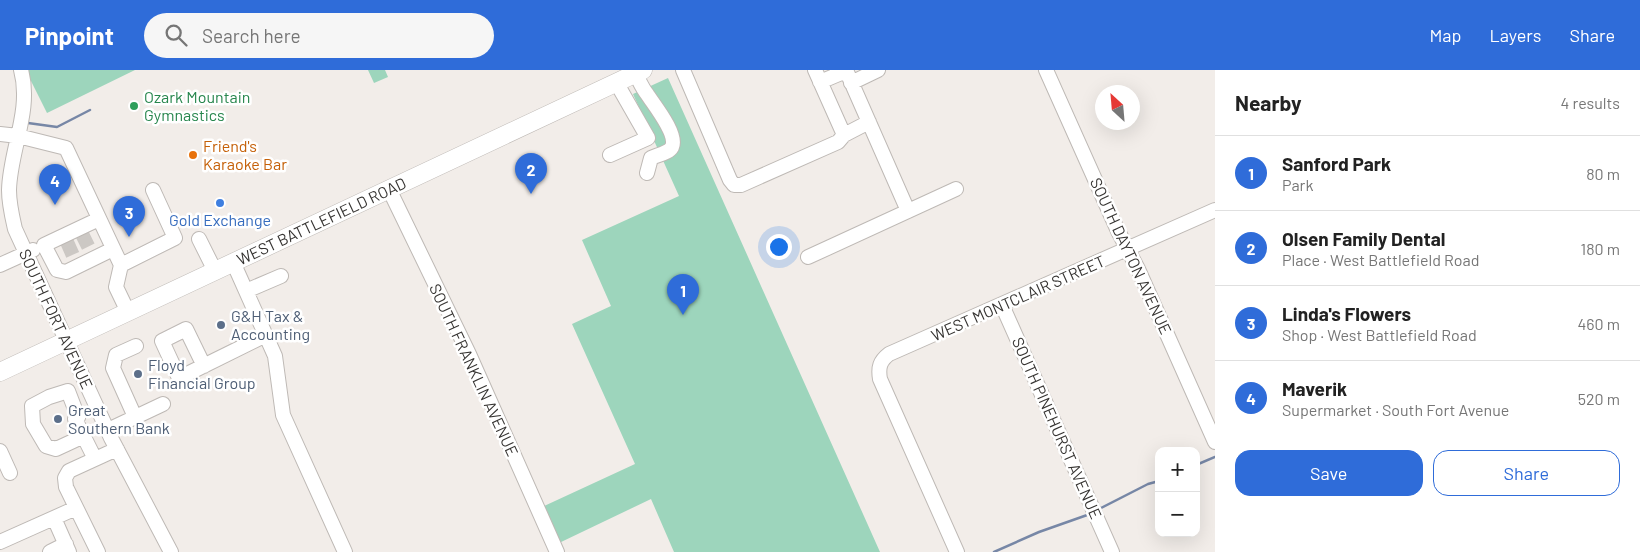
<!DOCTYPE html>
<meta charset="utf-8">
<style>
body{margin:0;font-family:Barlow,sans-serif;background:#f6f6f6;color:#222}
.controls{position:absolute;right:15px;bottom:15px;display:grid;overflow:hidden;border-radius:10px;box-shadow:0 5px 20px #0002}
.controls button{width:45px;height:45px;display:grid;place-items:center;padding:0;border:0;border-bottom:1px solid #e0e0e0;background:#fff;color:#222;font:25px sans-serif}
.compass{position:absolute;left:1095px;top:15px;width:45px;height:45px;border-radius:50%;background:#fff;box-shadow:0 5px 20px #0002;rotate:334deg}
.you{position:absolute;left:778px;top:176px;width:18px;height:18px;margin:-12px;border:4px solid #fff;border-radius:50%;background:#1a73e8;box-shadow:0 0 0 8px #1a73e833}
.badge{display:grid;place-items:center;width:32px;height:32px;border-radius:50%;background:#2f6cd9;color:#fff;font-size:16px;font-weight:700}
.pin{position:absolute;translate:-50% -41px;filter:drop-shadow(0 1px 2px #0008)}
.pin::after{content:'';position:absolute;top:26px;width:18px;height:15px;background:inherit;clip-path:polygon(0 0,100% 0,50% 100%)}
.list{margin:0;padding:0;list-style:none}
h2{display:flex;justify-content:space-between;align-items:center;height:65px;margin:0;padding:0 20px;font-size:21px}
h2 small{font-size:16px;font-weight:400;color:#767676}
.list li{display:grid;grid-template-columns:32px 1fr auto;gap:15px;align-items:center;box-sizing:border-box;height:75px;padding:0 20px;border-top:1px solid #e0e0e0}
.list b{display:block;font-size:19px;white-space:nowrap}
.list p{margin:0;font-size:16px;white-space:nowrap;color:#767676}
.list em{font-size:16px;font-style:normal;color:#767676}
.actions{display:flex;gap:10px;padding:15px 20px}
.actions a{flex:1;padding:11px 0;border:1px solid #2f6cd9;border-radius:15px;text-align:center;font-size:18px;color:#2f6cd9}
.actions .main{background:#2f6cd9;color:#fff}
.icon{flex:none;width:28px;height:28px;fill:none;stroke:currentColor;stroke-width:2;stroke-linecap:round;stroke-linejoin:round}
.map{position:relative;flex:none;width:1215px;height:482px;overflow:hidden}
header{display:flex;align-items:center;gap:30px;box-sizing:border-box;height:70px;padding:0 25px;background:#2f6cd9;color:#fff}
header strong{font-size:24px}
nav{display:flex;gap:28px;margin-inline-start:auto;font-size:18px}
.search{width:350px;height:45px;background:#f6f6f6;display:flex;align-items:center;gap:12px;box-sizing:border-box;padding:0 18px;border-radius:28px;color:#767676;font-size:19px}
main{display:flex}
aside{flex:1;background:#fff}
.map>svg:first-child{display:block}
.green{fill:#9dd5bc}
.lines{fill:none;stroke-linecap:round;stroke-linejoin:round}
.stream{stroke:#7787a6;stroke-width:2.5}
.minor-tunnel{stroke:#ccc8c4;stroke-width:14;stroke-dasharray:14 7;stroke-linecap:butt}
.minor-casing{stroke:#beb9b5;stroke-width:16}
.major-casing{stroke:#beb9b5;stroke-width:19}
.minor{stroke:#fff;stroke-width:14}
.major{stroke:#fff;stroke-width:18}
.leisure-dot{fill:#2e9e5b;stroke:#fff;stroke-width:2}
.food-dot{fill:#e8710a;stroke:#fff;stroke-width:2}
.shop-dot{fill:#3f7fe0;stroke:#fff;stroke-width:2}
.service-dot{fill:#5c6f8a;stroke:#fff;stroke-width:2}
.labels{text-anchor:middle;stroke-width:5;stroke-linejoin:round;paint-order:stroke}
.leisure-label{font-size:16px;fill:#27864d;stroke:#fff;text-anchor:start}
.food-label{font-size:16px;fill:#c56008;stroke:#fff;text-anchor:start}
.shop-label{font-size:16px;fill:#366cbe;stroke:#fff}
.street-label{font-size:16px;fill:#363432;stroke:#fff}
.service-label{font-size:16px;fill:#4e5e75;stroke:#fff;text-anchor:start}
</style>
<header>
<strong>Pinpoint</strong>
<div class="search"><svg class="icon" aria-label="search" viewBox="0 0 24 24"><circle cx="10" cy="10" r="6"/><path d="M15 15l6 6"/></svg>Search here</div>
<nav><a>Map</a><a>Layers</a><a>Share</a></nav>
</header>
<main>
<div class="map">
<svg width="1215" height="482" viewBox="0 0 1215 482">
<rect width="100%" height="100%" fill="#f2ede9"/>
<path class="green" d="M27,0H135L47,43L29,7Z
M368,0H385L388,7L374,13Z
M668,8L880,482H674L651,429L559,473L542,437L635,394L572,254L611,236L582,170L679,126L633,24Z"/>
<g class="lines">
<path class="stream" d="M28,53L57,57L90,40
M1196,395L1215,387
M1097,440L1148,414L1159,411
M994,482L1039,462L1090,444"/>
<path class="minor-tunnel" d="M82,164L91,182
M67,172L75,190"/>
<g class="minor-casing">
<path id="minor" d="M21,0C32,40 10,80 9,120C9,134 12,146 15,159L111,368L171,482
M683,0L730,110L734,115H741L838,72L844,65L869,52
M815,0L844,65
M846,0L908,141
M1046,0L1118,161L1138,199L1215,372
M635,3C639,10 642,18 647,24C654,35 678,64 672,77C669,83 657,85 651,88L647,103
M820,12L846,1
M851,13L878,0
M0,64L18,66L66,78L121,195L116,217L128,242
M610,85L648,68L616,12
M389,119L469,284L557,482
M99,149L44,175L57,200L66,202L113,179
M199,169L215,201
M808,187L956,119
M233,192L275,286L283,345L345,482
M0,195L33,180
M121,195L175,168L153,120
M246,221L281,206
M1002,235L1112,482
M204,296L186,259L162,271L179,308L266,265
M135,347L113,298L116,285L136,276
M108,360L163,334
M84,366L56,379L46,376L33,354L32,336L49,327L68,321L78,347L75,349L95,389
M0,381L10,403
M54,448L69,482
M0,472L76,438
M50,482L66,474
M98,482L66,417L65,408L69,401L117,379
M957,482L880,309C878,297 880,291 889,284L1215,140"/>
</g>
<g class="major-casing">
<g id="major">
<path id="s1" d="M0,302L643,0"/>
</g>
</g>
<use href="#minor" class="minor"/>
<use href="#major" class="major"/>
</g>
<circle class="leisure-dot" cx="134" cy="36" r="5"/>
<circle class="food-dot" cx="193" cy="85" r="5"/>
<circle class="shop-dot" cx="220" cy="133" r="5"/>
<g class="service-dot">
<circle cx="221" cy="255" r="5"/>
<circle cx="138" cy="304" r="5"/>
<circle cx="58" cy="349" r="5"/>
</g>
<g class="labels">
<g class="leisure-label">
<text x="144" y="33">Ozark Mountain<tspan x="144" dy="18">Gymnastics</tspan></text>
</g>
<g class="food-label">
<text x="203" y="82">Friend's<tspan x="203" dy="18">Karaoke Bar</tspan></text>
</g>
<g class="shop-label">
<text x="220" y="156">Gold Exchange</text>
</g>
<g class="street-label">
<text dy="6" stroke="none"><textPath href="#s1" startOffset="355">WEST BATTLEFIELD ROAD</textPath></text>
<text transform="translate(1131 186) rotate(65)" y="6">SOUTH DAYTON AVENUE</text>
<text transform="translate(1018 228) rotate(-24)" y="6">WEST MONTCLAIR STREET</text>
<text transform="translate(56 249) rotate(65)" y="6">SOUTH FORT AVENUE</text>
<text transform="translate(474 300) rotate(65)" y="6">SOUTH FRANKLIN AVENUE</text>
<text transform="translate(1057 358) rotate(66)" y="6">SOUTH PINEHURST AVENUE</text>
</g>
<g class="service-label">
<text x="231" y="252">G&amp;H Tax &amp;<tspan x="231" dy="18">Accounting</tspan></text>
<text x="148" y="301">Floyd<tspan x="148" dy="18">Financial Group</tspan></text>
<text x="68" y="346">Great<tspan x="68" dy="18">Southern Bank</tspan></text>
</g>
</g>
</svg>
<div class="controls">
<button>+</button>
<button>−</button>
</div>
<svg class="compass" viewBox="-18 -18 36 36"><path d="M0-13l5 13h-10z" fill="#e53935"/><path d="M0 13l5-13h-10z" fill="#767676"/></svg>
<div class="you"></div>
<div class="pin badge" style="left:683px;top:245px">1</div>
<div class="pin badge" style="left:531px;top:124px">2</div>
<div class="pin badge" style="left:129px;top:167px">3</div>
<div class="pin badge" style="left:55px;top:135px">4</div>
</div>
<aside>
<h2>Nearby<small>4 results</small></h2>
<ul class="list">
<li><span class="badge">1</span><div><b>Sanford Park</b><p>Park</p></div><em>80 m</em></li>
<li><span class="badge">2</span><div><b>Olsen Family Dental</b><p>Place · West Battlefield Road</p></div><em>180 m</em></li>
<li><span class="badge">3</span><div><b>Linda's Flowers</b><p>Shop · West Battlefield Road</p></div><em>460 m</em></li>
<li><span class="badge">4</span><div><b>Maverik</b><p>Supermarket · South Fort Avenue</p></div><em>520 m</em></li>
</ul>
<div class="actions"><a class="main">Save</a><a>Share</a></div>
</aside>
</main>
